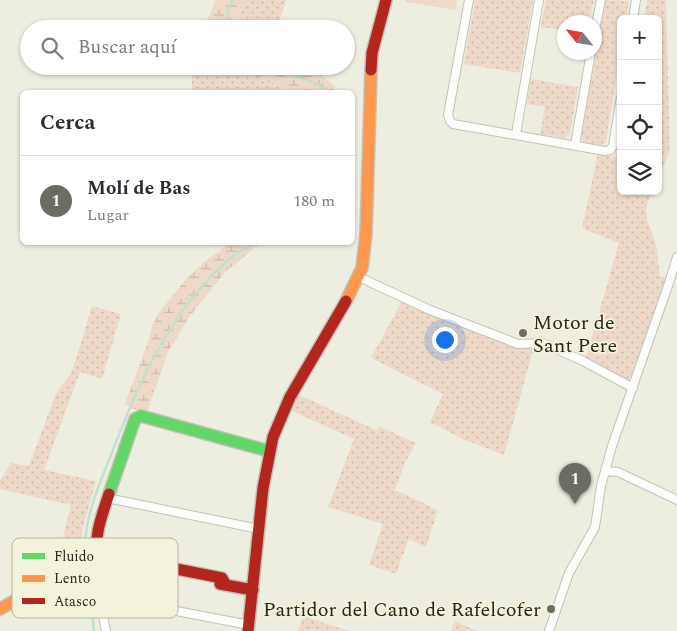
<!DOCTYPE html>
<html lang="es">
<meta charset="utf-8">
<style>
body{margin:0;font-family:Spectral,serif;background:#f7f7f7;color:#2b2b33}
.controls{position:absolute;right:15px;top:15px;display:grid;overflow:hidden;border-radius:8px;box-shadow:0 1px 4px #0004}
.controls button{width:45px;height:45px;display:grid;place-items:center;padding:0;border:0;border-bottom:1px solid #e1e1e2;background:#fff;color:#2b2b33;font:25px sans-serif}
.compass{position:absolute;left:557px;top:15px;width:45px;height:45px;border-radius:50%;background:#fff;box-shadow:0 1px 4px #0004;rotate:301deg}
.you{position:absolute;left:444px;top:339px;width:18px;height:18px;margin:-12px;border:4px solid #fff;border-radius:50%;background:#1a73e8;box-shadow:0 0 0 8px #1a73e833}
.badge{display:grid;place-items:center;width:32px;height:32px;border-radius:50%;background:#6c6c62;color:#fff;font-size:16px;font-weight:700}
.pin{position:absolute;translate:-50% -41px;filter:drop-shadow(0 1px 2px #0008)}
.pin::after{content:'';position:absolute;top:26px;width:18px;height:15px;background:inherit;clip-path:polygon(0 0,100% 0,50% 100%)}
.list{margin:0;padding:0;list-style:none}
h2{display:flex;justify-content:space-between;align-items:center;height:65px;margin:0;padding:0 20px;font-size:21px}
h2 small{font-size:16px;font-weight:400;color:#7c7c81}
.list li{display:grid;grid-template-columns:32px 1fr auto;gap:15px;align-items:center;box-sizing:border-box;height:90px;padding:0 20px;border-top:1px solid #e1e1e2}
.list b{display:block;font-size:19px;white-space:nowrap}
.list p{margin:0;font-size:16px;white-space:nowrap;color:#7c7c81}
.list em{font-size:16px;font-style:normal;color:#7c7c81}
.icon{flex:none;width:28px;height:28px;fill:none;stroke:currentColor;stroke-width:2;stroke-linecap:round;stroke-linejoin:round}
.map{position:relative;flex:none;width:677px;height:631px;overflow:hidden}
.search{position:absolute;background:#fff;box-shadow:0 1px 4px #0004;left:20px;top:20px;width:335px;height:55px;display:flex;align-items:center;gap:12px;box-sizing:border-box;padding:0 18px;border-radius:28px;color:#7c7c81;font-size:19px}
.panel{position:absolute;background:#fff;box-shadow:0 1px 4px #0004;left:20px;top:90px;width:335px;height:155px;border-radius:8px}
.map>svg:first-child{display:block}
.grass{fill:url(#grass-dots)}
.wetland{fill:url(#wetland-marsh)}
.pitch{fill:#eed9c9}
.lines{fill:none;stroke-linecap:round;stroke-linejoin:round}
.stream{stroke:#c2e1cc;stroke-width:2.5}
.street-casing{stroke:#c2c2b7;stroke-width:10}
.fast-casing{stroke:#c2c2b7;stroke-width:14}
.slow-casing{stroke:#c2c2b7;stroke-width:14}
.jam-casing{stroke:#c2c2b7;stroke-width:14}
.street{stroke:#fcfcfa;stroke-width:8}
.fast{stroke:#63d668;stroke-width:11}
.slow{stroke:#ff974d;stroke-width:11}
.jam{stroke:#b3261e;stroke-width:11}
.poi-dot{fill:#6c6c62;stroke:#f3f2da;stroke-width:2}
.labels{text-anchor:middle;stroke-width:4;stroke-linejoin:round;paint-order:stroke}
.poi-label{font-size:20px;fill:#27271e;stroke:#f3f2da;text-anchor:start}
.key{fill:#f3f2da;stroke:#b6b5a2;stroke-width:1}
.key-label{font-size:14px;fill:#27271e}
</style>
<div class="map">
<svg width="677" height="631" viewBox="0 0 677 631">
<defs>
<pattern id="grass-dots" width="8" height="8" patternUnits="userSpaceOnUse" patternTransform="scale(1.25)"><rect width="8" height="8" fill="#eed9c9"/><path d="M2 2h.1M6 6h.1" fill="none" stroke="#ccbaac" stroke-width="1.8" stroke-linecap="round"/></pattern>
<pattern id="wetland-marsh" width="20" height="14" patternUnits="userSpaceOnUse" patternTransform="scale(1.25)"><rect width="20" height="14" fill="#eed9c9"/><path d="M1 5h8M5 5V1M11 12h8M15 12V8" fill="none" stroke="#ccbaac"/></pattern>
</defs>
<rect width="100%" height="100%" fill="#edede0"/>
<path class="grass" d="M244,0H286L277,29H244L239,17Z
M475,0H533L520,73L464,64Z
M546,0H594L589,22H564V30L541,27Z
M606,0L629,1L626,19H621V49L606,141L601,145L583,142L581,138Z
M647,0H666L670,151L658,178V19H644Z
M192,66H242L262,80L290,92H192Z
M531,79L578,87L570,134L565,138L540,134L545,107L527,104Z
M598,154L620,158L621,154V191H652L646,209L647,219L656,245L660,276L667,277L654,323L630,379L619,378L586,358L619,243L582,228Z
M402,301L468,330L509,344L534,347L504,455L465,440L430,422L443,394L371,358Z
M92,306L121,314L102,379L80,372L44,470L96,481L82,530L83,572L52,579L71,505L0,489V480L12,463L29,466L57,391L68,378L73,369Z
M297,394L376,430L381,427L416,443L405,463L395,490L438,510L426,547L409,539L396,574L369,565L383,524L328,507L354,439L290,410Z
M303,616L349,631H298Z
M455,621L477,631H451Z"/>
<path class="wetland" d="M216,0H244L239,17L244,29H210L207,21Z
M242,66L311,67L334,85L336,92H290L262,80Z
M230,243H261L226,271L190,316L168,352L147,412L134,409L125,404L148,342L152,327L158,314L185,280L204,262Z"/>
<path class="pitch" d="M406,0H457L456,10L405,2Z"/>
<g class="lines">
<path class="stream" d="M228,29V10L233,0
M273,66C290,78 313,77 328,92
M88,572C86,557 84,542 87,527C91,502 102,478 111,455C138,384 170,312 227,261C236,253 247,249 256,242
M88,578L94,631"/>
<g class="street-casing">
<path id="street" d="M469,0L448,115L450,121L453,124L605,151L610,150L613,146L621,97
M633,19L636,0
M594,34L601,0
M516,134L539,0
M575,145L591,52
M359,277L430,310L518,344L543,343L583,361L633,388
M605,471L618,472L677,500
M107,498L259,529
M98,571L100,579L99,596L106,631
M99,596L249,625
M549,631L569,573L595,527L601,486L612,446L669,283L677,257"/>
</g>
<g class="fast-casing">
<path id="fast" d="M109,494L135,419L141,416L269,451"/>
</g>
<g class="slow-casing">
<path id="slow" d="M346,301L362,268L366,234L371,70
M0,609C43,584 67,575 118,573"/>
</g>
<g class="jam-casing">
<path id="jam" d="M371,70L372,53L386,0
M109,494C100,520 94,538 96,566L146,563L222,578L226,585
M220,584L253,590
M248,631L263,488L273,437L290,397L346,301"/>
</g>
<use href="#street" class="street"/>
<use href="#fast" class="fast"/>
<use href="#slow" class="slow"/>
<use href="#jam" class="jam"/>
</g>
<g class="poi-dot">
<circle cx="523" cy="333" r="5"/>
<circle cx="551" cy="609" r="5"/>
</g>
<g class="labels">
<g class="poi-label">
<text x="533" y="329">Motor de<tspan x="533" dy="23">Sant Pere</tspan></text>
<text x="541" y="616" text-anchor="end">Partidor del Cano de Rafelcofer</text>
</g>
</g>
<rect x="12" y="538" width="166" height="80" rx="8" class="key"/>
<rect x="22" y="553" width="23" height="6" fill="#63d668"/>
<rect x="22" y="575" width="23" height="7" fill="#ff974d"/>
<rect x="22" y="598" width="23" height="6" fill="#b3261e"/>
<g class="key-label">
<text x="54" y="561">Fluido</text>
<text x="54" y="583">Lento</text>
<text x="54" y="606">Atasco</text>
</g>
</svg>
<div class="controls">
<button>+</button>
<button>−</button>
<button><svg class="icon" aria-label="locate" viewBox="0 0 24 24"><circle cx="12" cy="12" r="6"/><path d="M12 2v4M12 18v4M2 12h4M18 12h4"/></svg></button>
<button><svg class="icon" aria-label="layers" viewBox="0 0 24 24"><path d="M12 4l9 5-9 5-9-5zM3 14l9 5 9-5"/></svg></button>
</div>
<svg class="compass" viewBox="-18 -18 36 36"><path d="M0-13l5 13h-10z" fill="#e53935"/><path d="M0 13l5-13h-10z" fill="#7c7c81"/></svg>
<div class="you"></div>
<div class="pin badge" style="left:575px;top:504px">1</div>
<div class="search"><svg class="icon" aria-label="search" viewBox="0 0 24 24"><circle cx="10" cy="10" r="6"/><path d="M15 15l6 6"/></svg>Buscar aquí</div>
<section class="panel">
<h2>Cerca<small></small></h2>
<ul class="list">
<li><span class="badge">1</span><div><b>Molí de Bas</b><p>Lugar</p></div><em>180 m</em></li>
</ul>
</section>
</div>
